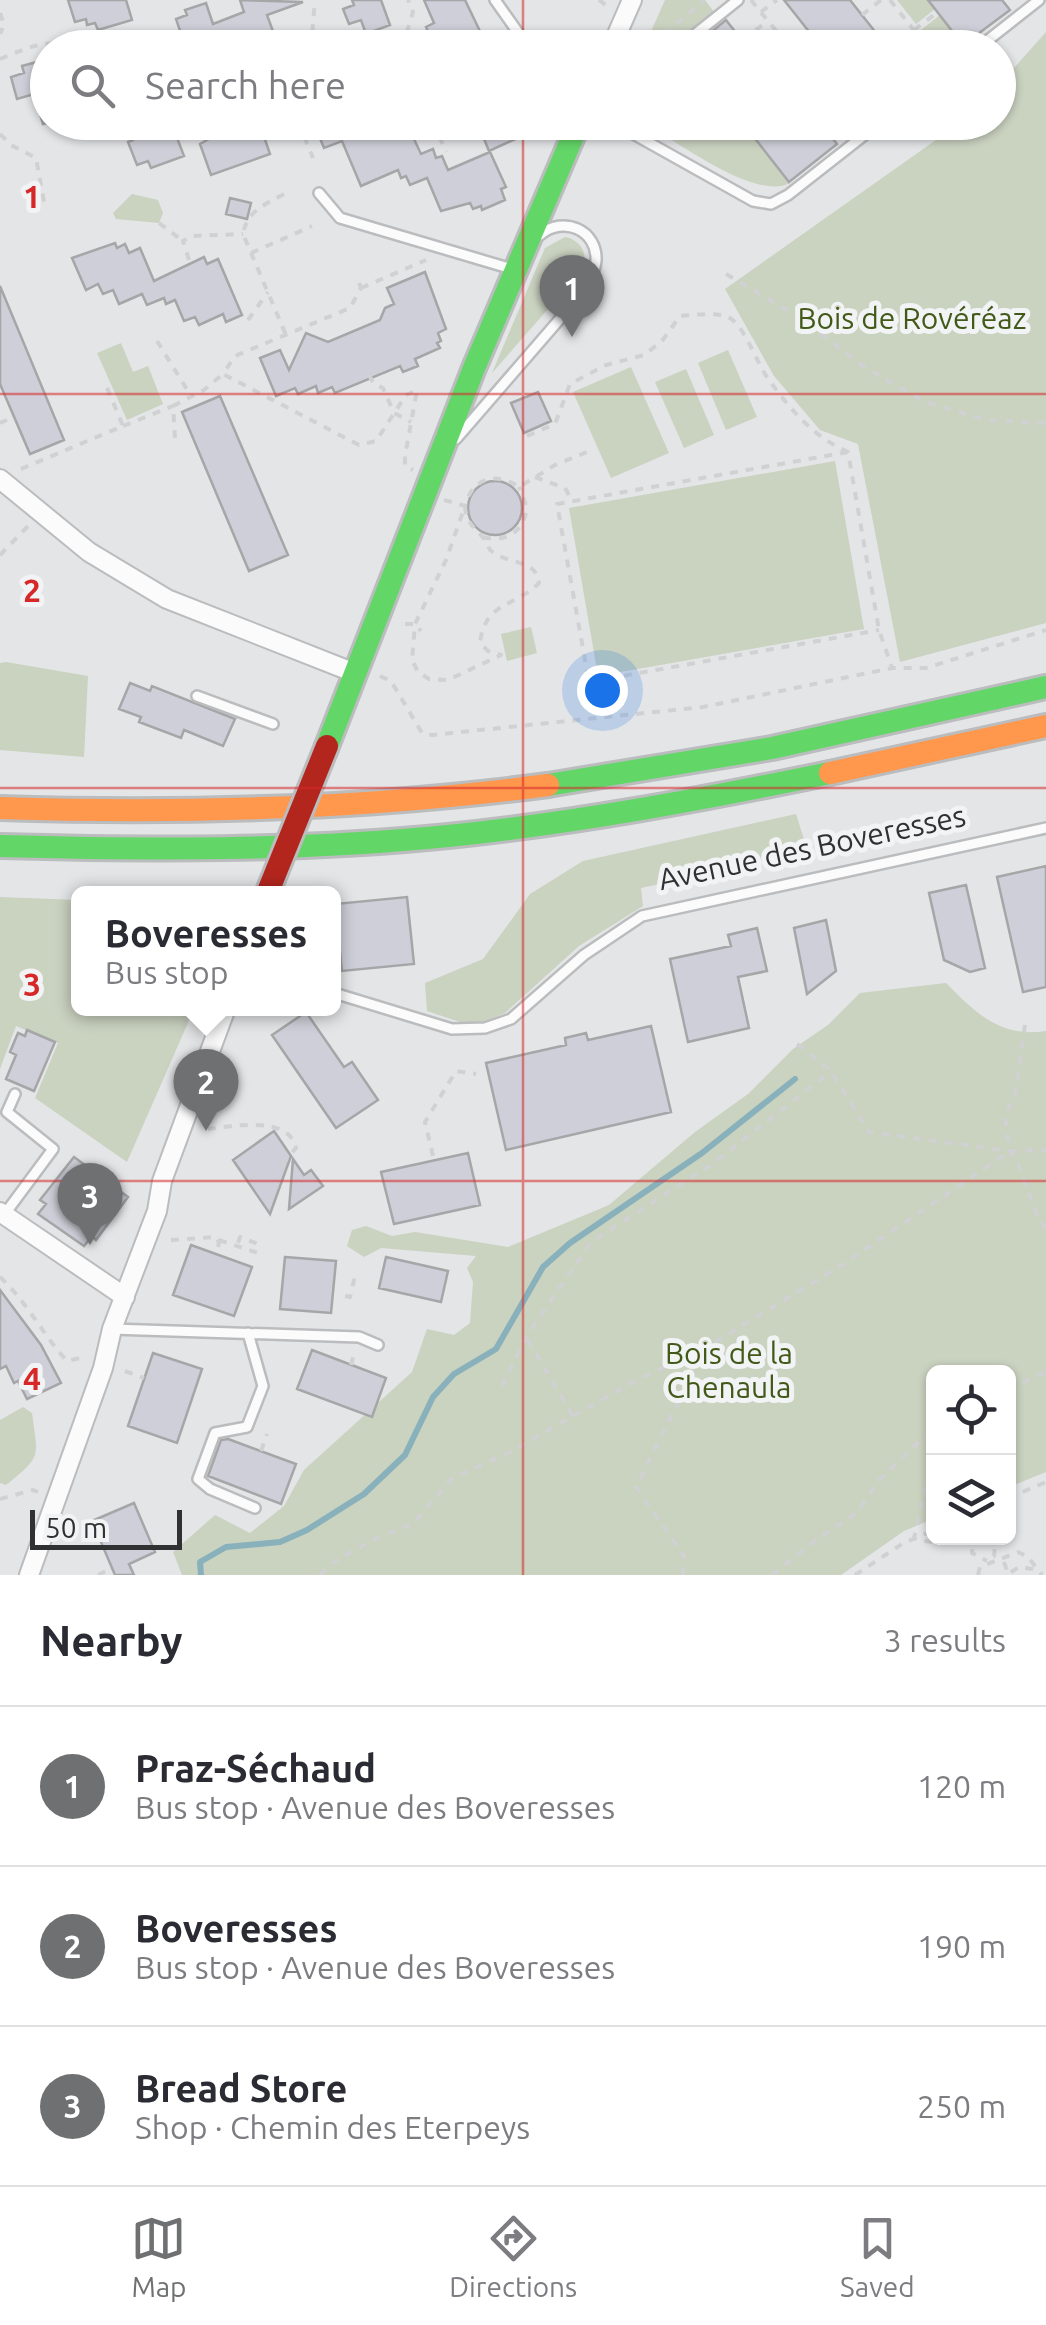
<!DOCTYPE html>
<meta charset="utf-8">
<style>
body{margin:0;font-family:Ubuntu,sans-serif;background:#f7f7f7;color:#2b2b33}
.controls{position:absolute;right:30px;bottom:30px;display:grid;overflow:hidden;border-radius:15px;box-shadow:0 2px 8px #0004}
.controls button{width:90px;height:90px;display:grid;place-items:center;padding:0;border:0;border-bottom:2px solid #e1e1e2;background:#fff;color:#2b2b33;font:50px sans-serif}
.scale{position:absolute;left:30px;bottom:25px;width:152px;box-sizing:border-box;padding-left:10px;border:5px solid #303132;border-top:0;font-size:28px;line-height:35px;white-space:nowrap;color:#303132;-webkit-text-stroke:8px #f1f3f5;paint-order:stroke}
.you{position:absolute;left:602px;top:690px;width:35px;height:35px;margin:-25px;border:8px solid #fff;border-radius:50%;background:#1a73e8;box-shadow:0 0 0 15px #1a73e833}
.badge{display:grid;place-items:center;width:65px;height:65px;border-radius:50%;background:#6f7071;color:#fff;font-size:32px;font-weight:700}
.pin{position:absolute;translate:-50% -82px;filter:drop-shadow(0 2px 5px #0008)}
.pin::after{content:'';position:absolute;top:52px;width:35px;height:30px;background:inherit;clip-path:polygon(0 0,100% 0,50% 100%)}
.popup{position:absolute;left:71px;top:886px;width:270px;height:130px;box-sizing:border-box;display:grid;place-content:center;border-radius:15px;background:#fff;filter:drop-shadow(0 2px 8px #0005);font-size:32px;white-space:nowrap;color:#7c7c81}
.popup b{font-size:38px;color:#2b2b33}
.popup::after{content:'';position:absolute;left:50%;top:100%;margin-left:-20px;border:20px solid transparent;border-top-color:#fff}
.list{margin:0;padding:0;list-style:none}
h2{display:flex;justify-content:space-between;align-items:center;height:130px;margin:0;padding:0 40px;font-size:42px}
h2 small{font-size:32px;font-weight:400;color:#7c7c81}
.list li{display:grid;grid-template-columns:65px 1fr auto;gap:30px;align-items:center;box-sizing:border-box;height:160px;padding:0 40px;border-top:2px solid #e1e1e2}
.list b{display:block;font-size:38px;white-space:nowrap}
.list p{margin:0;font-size:32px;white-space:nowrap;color:#7c7c81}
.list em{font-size:32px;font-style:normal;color:#7c7c81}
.icon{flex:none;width:55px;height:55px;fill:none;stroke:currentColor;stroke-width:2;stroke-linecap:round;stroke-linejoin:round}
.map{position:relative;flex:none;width:1046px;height:1575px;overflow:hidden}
.search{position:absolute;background:#fff;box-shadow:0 2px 8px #0004;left:30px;right:30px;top:30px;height:110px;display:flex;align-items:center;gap:25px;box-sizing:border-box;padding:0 35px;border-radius:55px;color:#7c7c81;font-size:38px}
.sheet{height:610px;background:#fff}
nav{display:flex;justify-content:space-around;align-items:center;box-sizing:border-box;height:140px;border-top:2px solid #e1e1e2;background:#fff;font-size:28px;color:#7c7c81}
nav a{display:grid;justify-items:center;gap:5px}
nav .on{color:#6f7071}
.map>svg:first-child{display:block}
.green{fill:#cad2c0}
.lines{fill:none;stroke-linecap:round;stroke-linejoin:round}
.stream{stroke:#89b1bc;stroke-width:6}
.building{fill:#cecfd8;stroke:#a6a6a8;stroke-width:2.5}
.lane-casing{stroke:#bbbcbe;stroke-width:14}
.street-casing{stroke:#bbbcbe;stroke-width:22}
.fast-casing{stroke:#bbbcbe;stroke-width:28}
.slow-casing{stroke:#bbbcbe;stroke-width:28}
.path{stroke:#d0d1d2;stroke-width:4;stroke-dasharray:8 8;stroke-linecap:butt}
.lane{stroke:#fbfbfb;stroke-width:9}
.street{stroke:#fbfbfb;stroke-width:18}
.fast{stroke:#63d668;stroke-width:22}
.slow{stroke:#ff974d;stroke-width:22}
.jam-bridge-casing{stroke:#bbbcbe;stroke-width:28;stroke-linecap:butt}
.jam-bridge{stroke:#b3261e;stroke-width:22}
.grid{fill:none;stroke:#d62828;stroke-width:2.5;stroke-opacity:0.55}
.labels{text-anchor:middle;stroke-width:10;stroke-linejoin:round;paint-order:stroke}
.park-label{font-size:30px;fill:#435918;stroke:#f1f3f5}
.street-label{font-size:30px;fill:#303132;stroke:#f1f3f5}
.grid-label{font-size:32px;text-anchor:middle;font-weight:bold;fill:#d62828;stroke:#f1f3f5;stroke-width:10;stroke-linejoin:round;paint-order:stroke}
</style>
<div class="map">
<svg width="1046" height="1575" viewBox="0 0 1046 1575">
<rect width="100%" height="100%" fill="#e4e5e7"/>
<path class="green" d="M665,0H705L715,13L674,47H649V36Z
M897,0H928L935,9L916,24Z
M940,15L959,40L949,47H935L921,30Z
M1046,32V623L900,662L858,444L820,430L774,376L725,289L960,123L998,122L999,85Z
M662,123H742L790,183C758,200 690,150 658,132Z
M132,194L158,200L163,213L159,223L116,219L113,213Z
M565,237C581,240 588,253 583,269L492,373L545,248Z
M121,343L133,372L148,366L163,404L127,420L97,353Z
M728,350L757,417L726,430L698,363Z
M631,367L669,453L611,478L573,392Z
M686,369L714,435L684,448L655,382Z
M835,461L864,629L598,676L569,508Z
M531,627L537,653L507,661L501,634Z
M6,662L88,676L84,757L0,750V663Z
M796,814L808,852L641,888L643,906L579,946L505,1013L485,1021L463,1023L427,1011L425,983L483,959L530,894L583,861Z
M0,897L78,900L79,1008L194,1009L127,1162L35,1098L58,1043L16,1026L0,1069Z
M946,983C976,1013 1000,1038 1046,1031V1472L1009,1487L1008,1372H934L933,1519L904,1531L841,1575H182L173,1552L215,1515L250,1533L284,1506L304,1470L412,1372L427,1329L454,1335L470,1323L473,1282L467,1268L476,1256L381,1248L364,1257L347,1246L352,1230L366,1226L392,1236L415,1232L508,1247L609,1205L695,1132L748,1094L793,1049L828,1025L860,993Z
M23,1407L32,1413C38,1458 42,1456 6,1485L0,1483V1420Z"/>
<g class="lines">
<path class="stream" d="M201,1575L200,1562L226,1547L280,1542L307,1530L364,1494L405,1455L433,1397L454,1374L496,1349L543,1267L570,1243L702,1153L795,1079"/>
</g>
<path class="building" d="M68,0H126L132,20L98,30L95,23L87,25L86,19L75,22Z
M240,0L303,2L267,15L274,34L260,39L263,48H186L176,19L187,15L185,10L206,3L213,24L244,12Z
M352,0H381L390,25L366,34L361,20L349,24L343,9L354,5Z
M424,0H465L488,48H448L444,37L432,41L426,27L434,23Z
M784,0H850L888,48H822Z
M928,0H1002L1010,10L963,45Z
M726,20L748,48H692Z
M48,59V123L43,124L34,94L17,99L11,77L24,73L22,66Z
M127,122H171L184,156L151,168L148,161L137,165L128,142L133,140Z
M229,122H259L270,154L211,175L200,144L230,127Z
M313,122H406L421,154L433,149L436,158L442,156L448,170L490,152L506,187L501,189L505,200L482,210L481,206L473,209L470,203L441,211L427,178L410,185L406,176L401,178L398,170L361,186L342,141L324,148Z
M477,122H553L489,151Z
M742,122H820L837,144L789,182Z
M230,198L251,203L247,219L226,214Z
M115,243L117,248L125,244L129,253L140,248L154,281L204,257L207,264L218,259L242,315L226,322L223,314L199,325L195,317L184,321L175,300L166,304L164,298L147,305L142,294L119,304L113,290L103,294L98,284L86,290L72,258Z
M425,272L446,329L438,333L441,341L437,343L440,348L415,359L418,366L403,372L400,366L335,393L332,387L318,393L316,386L298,394L295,388L276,396L260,358L280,350L289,370L306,333L328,342L380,320L385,308L394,304L387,288Z
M0,286L64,440L30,454L0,384Z
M538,392L551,421L524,433L511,403Z
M220,396L288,555L249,571L182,412Z
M468 508a27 27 0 1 1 54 0a27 27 0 1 1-54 0Z
M130,683L150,691L152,686L235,719L223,746L184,730L181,738L139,722L141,717L119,709Z
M1046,866V987L1023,992L997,877Z
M966,885L985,968L970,972L944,960L929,893Z
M407,897L414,964L342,971L335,904Z
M826,920L836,971L807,994L794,928Z
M757,928L767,971L738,977L749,1028L688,1042L670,959L731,946L728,935Z
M306,1012L344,1067L352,1062L378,1100L336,1128L272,1035Z
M651,1026L671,1112L506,1150L486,1063L566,1045L565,1038L586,1033L588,1040Z
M27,1030L55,1042L34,1091L6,1079L16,1055L10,1052L18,1033L25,1036Z
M274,1131L291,1156L270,1214L233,1160Z
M468,1153L480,1205L394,1224L381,1172Z
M74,1157L128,1197L96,1240L92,1236L84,1246L38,1214L46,1204L40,1200Z
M293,1159L304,1175L311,1170L323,1186L289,1209Z
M191,1245L252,1267L234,1316L173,1295Z
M285,1257L336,1261L331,1313L280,1309Z
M386,1257L448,1271L441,1302L379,1288Z
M0,1290L41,1345L61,1383L27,1399L18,1381L14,1383L6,1366L0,1369Z
M312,1350L386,1378L372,1417L297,1389Z
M153,1353L202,1369L177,1443L128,1426Z
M228,1439L296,1464L281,1504L208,1476L221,1440Z
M134,1503L155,1552L129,1564L134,1575H115L92,1521Z"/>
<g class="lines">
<g class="lane-casing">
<path id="lane" d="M495,0L529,48
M678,48L738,0
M978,48L1039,0
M612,122L753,201L771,204L788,195L881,122
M640,137L651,122
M319,193L340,218L512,269
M456,439L584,291C589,281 595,273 596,261C598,230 563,215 540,235
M197,696L273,724
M334,993L452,1029L485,1028L511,1019L584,955L642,916L1046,828
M4,1215L53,1149L7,1112L15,1094
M112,1329L359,1337L378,1345
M248,1333L263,1386L247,1427L215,1433L198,1479L210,1489L255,1508"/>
</g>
<g class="street-casing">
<path id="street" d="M611,48L632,0
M0,479L89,552L167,599L355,673
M0,1212L125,1297
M29,1575L103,1368L112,1329L157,1211L162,1181L226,1008"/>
</g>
<g class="fast-casing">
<path id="fast" d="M327,746L474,368L579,122
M548,785L772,748L1046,687
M0,846C149,850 299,851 448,836C576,823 703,799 830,773"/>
</g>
<g class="slow-casing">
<path id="slow" d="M830,773L1046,726
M0,808C183,814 366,809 548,785"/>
</g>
<path class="path" d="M599,0L608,7
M751,0L790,48
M890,0L928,48
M761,12L777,0
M0,13L4,25L0,34
M862,15L881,0
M914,30L938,12
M743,40L766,22
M221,43L223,48
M311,48L315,0
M402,48L413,12L408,0
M661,48L660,38L704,0
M805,48L815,39
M0,59C25,49 50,36 76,48
M298,122L313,158
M433,122L446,152
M0,134L11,145L36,158L45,207
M284,194C264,205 247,211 243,234L286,335
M159,223L183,241
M251,253L312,226
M189,260L183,241L191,236L243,234
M726,274L799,317L863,366L923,401L986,420L1046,423
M359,283L361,288L350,308L235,356L223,374L359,445L376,441L406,395L417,390L405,456V466L413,470
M361,288L426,260
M248,320L268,292
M157,341L191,396
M369,375L374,384L383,388L394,413L411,422
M0,423L7,420
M123,426L173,406
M527,436L555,424L570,384L606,365L644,355L662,341L680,316C695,315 714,312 728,317C743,323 757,363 767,377C788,407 813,437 848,452L879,630L892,668
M175,438L173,406L204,390L223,374
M848,452L557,504L589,682L879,630
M21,469L123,426L105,383
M535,477L565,488L571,499
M444,500L465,506C472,478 496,471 519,487L555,465L592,450
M465,506C466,524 475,527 485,540C489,546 487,549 494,553C510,564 537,560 539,583C514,608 485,601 480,643L488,651L501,655L448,680L429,679L418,672L412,660L415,624L446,560Z
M483,537C507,543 523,532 527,508L519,487
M0,555L29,525
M405,624H415L421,631
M380,676L391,681L422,733L432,735L703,707L892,668H926L1046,630
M1025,1025L1016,1090L1005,1118L1010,1151L1046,1150
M797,1044L831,1071L869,1132L1010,1151L1016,1159L1039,1219L1046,1229
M208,1129C233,1126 289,1115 296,1148L279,1168
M433,1156L425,1122L456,1071L476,1074
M171,1240L216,1237L219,1242L217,1254
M219,1240L255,1252L258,1244L240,1237L237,1246
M0,1277C27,1302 43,1335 67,1361L80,1358
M345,1296L350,1297L356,1272
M351,1365L355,1350
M125,1371L144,1378
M502,1386L526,1337L591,1242L711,1165L831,1071
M1008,1389L1046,1372
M573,1416L637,1380L705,1348L845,1263L1010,1151
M261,1451L267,1434
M934,1455L914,1538C928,1544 941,1542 955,1538
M1008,1498L1046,1482
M0,1499L33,1490L38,1492
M964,1538L973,1544L972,1553L987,1561
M973,1544L974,1539H988L995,1546L994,1556L987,1561
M1004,1562L1008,1574L1019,1567L1039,1570
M98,1575L112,1568
M320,1575L335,1561L375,1539L414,1523L451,1479L510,1452L573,1416L526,1337
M683,1575L684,1556L636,1487L705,1348
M772,1575L817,1539L855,1514L881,1478L923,1438L934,1433
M855,1575L902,1544L934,1530
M978,1575L980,1567L1018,1552L1028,1557L1042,1575"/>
<use href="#lane" class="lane"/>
<use href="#street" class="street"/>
<use href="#fast" class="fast"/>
<use href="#slow" class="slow"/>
<g class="jam-bridge-casing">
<path id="jam-bridge" d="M267,894L327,746"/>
</g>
<use href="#jam-bridge" class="jam-bridge"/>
</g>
<path class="grid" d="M523,0V48M523,122V1575M0,394H1046M0,788H1046M0,1181H1046"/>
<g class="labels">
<g class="park-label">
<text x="912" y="329">Bois de Rovéréaz</text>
<text x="729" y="1364">Bois de la<tspan x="729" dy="34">Chenaula</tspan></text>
</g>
<g class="street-label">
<text transform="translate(812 848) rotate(-12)" y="10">Avenue des Boveresses</text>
</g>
</g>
<g class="grid-label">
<text x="32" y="208">1</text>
<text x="32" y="602">2</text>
<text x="32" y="996">3</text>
<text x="32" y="1390">4</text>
</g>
</svg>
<div class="controls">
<button><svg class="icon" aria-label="locate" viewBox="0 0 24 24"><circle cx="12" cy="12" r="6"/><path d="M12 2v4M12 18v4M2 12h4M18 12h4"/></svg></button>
<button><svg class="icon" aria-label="layers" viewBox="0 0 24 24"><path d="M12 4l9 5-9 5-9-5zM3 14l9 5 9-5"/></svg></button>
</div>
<div class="scale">50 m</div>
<div class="you"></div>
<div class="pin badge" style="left:572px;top:337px">1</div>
<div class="pin badge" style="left:206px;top:1131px">2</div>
<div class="popup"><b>Boveresses</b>Bus stop</div>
<div class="pin badge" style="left:90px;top:1245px">3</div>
<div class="search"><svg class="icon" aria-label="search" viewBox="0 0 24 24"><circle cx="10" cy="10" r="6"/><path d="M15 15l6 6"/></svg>Search here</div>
</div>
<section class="sheet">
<h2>Nearby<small>3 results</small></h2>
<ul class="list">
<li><span class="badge">1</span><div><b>Praz-Séchaud</b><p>Bus stop · Avenue des Boveresses</p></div><em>120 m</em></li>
<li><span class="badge">2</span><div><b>Boveresses</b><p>Bus stop · Avenue des Boveresses</p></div><em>190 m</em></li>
<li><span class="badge">3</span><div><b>Bread Store</b><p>Shop · Chemin des Eterpeys</p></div><em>250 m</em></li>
</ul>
</section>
<nav>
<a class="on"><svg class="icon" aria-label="map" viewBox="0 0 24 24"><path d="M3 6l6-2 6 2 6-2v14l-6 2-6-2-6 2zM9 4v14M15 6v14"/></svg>Map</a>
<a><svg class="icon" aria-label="directions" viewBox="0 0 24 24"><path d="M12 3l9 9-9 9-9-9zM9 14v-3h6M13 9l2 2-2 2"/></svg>Directions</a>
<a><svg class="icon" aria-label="saved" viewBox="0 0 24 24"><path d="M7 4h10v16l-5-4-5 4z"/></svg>Saved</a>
</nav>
